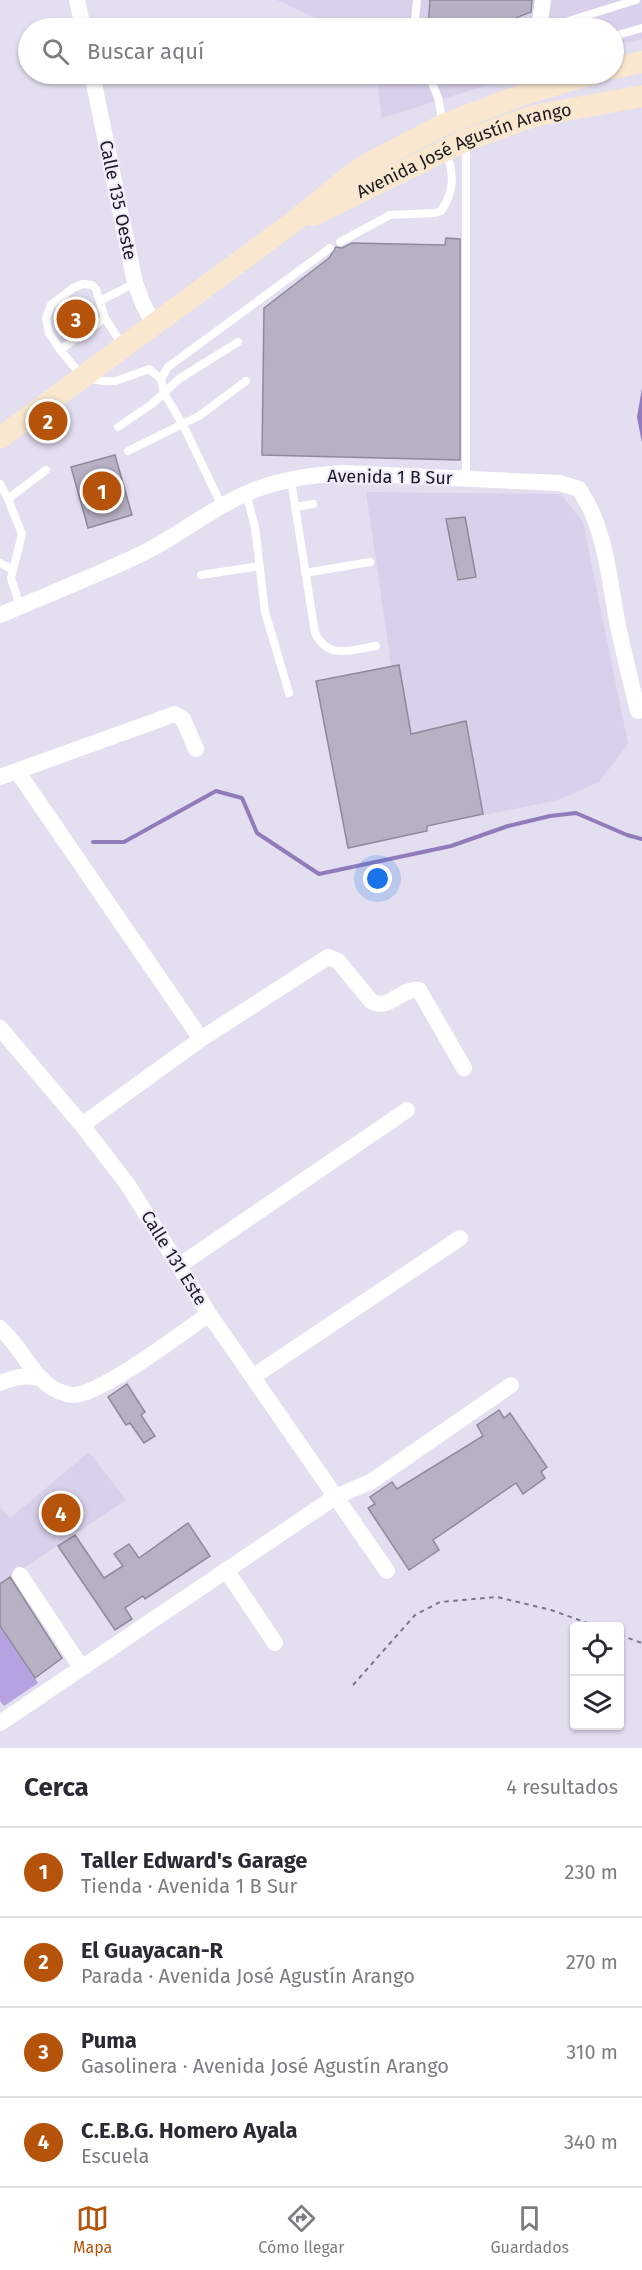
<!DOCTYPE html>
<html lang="es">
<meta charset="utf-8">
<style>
body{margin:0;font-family:"Fira Sans",sans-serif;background:#f2f2f3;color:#2b2b33}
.controls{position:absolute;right:18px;bottom:18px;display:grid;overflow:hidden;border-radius:6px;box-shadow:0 2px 4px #0004}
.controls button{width:54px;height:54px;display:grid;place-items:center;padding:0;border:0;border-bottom:2px solid #e1e1e2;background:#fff;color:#2b2b33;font:30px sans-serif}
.you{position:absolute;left:378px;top:879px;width:21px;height:21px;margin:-15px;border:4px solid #fff;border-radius:50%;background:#1a73e8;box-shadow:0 0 0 9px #1a73e833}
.badge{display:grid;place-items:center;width:39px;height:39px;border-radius:50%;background:#b45309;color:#fff;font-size:20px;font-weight:700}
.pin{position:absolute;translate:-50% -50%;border:3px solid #fff;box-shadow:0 2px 6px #0006}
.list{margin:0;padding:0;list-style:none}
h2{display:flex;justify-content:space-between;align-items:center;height:78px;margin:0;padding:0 24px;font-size:26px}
h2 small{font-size:20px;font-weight:400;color:#7c7c81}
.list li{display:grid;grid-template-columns:39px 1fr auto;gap:18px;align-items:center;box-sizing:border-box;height:90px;padding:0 24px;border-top:2px solid #e1e1e2}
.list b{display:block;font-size:22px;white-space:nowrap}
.list p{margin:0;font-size:20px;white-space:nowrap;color:#7c7c81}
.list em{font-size:20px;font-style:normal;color:#7c7c81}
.icon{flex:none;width:33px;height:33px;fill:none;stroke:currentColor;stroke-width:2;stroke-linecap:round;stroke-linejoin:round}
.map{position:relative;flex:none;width:642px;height:1748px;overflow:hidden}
.search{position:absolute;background:#fff;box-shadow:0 2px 4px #0004;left:18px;right:18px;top:18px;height:66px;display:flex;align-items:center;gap:15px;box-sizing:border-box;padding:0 21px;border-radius:33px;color:#7c7c81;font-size:22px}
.sheet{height:438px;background:#fff}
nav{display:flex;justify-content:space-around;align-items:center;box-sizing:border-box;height:84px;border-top:2px solid #e1e1e2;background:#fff;font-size:16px;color:#7c7c81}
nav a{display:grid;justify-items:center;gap:3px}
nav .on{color:#b45309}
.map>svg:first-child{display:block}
.built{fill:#d9d1eb}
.green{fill:#b7a2e2}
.water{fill:#917bbb}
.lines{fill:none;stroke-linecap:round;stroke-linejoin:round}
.stream{stroke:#917bbb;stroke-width:4}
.building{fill:#b6b1c3;stroke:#8f8a9b;stroke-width:1.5}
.path{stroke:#7a7782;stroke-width:2;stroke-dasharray:4.5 4.5;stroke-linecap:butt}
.lane{stroke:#fff;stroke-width:8}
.street{stroke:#fff;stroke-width:16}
.secondary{stroke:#f9e8cf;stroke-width:22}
.labels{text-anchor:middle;stroke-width:4.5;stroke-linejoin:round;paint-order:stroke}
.street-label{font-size:18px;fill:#1c1a20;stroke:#f0ebfe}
</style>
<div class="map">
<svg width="642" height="1748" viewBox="0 0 642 1748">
<rect width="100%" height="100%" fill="#e3def0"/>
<path class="built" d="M277,0H642V39L614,45V28H337Z
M376,74H523L382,118Z
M366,492L561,494L583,522L628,744L599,782L558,800L415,829Z
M89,1452L126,1500L0,1584V1507L10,1518Z"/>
<path class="green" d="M0,1627L38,1683L4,1706L0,1701Z"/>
<path class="water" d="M642,388V443L637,417Z"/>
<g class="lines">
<path class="stream" d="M93,842H124L216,791L242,798L257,833L319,874L451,846L508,826L550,816L576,813L627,835L642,839"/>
</g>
<path class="building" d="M430,0H532L531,12L490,28H428Z
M446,238L460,239V460L262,455L264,308L329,258L336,247L342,248L352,243L445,245Z
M115,455L132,515L88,528L71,467Z
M465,517L476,577L458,580L446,519Z
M399,665L411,734L466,721L483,814L427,826V831L348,848L316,681Z
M127,1384L145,1412L141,1415L155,1436L144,1443L130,1423L126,1425L108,1397Z
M499,1410L504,1418L510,1413L547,1467L541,1472L545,1478L523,1494L516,1483L433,1540L439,1550L409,1570L368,1508L375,1504L370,1497L392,1482L397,1489L483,1436L477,1425Z
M188,1523L210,1556L145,1599L143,1596L125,1608L132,1619L115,1630L58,1546L75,1535L104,1578L123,1566L114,1554L129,1544L139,1558Z
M10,1577L62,1658L35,1678L0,1626V1584Z"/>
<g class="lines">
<path class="path" d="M620,1635L642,1643
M353,1685L415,1615L440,1602L497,1597L551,1610L596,1626"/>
<path class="lane" d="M414,28L417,0
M546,28L636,0
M614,36L642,28
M428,74L438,97L443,124
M340,242L390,215L435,213L441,211C455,191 454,174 446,152
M100,301L135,283
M123,346L105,318L96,289L92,285L83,284L73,288L51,305L46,318L49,333L60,350L83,377L102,381H116L149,369L161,379
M60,350L105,318
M118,427L152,404L179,379L238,342
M128,451L199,416L246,381
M466,479V144
M291,480L315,633C328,660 351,650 376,646
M0,484L8,499L22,534L11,578L20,606
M246,493L255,527L265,612L289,693
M8,499L46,470
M222,506L183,425L164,393L161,379L168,367L330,248
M295,507L313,504
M0,563L12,569
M305,573L370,562
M201,575L260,566"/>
<path class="street" d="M77,0L83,28
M539,28L543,0
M92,74L135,283L143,304L154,324
M527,93L531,74
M0,615C46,595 93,577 139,555C176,538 208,510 245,494C276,480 310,475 343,473L559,483L579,489C606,528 609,580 618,626C624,654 631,683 638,711
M17,771L201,1039
M0,777L175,714L183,719L196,749
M0,1028L82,1125L128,1185L209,1314L387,1571
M82,1125L201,1039L328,957L338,961L371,1001C388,1012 402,987 419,990L464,1068
M180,1265L407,1110
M0,1328C20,1345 30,1373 52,1388C57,1391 68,1395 74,1395C102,1394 183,1332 209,1314
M254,1376L460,1238
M0,1383C16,1377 26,1374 42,1379
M226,1570L275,1643
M20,1575L81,1667
M0,1723L335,1497L372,1481L511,1385"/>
<g class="secondary">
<path d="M614,68L642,62"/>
<path id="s1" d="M313,215L466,140L534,116L642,96"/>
<path d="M0,438L292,223L349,177L371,162L443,125L527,93L592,74"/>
</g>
</g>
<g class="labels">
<g class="street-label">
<text dy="6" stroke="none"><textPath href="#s1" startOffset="165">Avenida José Agustín Arango</textPath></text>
<text transform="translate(118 200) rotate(78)" y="6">Calle 135 Oeste</text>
<text transform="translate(390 477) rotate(1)" y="6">Avenida 1 B Sur</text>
<text transform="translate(174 1258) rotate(58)" y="6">Calle 131 Este</text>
</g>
</g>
</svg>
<div class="controls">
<button><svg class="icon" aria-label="locate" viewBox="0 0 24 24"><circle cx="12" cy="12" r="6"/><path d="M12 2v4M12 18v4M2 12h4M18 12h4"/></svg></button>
<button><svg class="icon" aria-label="layers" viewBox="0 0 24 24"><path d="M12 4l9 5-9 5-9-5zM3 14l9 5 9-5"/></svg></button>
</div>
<div class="you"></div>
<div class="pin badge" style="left:102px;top:491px">1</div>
<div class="pin badge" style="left:48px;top:421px">2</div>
<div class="pin badge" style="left:76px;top:319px">3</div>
<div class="pin badge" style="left:61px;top:1513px">4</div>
<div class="search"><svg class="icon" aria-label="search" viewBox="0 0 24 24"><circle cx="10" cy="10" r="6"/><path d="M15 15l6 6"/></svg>Buscar aquí</div>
</div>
<section class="sheet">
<h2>Cerca<small>4 resultados</small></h2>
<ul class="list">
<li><span class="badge">1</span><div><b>Taller Edward's Garage</b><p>Tienda · Avenida 1 B Sur</p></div><em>230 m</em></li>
<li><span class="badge">2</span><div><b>El Guayacan-R</b><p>Parada · Avenida José Agustín Arango</p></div><em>270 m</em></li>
<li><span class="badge">3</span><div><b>Puma</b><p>Gasolinera · Avenida José Agustín Arango</p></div><em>310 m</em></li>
<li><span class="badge">4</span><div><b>C.E.B.G. Homero Ayala</b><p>Escuela</p></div><em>340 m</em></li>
</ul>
</section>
<nav>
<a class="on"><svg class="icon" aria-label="map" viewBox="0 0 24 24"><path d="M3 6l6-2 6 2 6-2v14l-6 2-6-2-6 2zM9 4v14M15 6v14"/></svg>Mapa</a>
<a><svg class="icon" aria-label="directions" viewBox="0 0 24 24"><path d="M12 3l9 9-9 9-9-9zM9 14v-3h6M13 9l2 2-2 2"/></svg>Cómo llegar</a>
<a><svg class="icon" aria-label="saved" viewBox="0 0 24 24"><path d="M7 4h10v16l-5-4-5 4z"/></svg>Guardados</a>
</nav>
